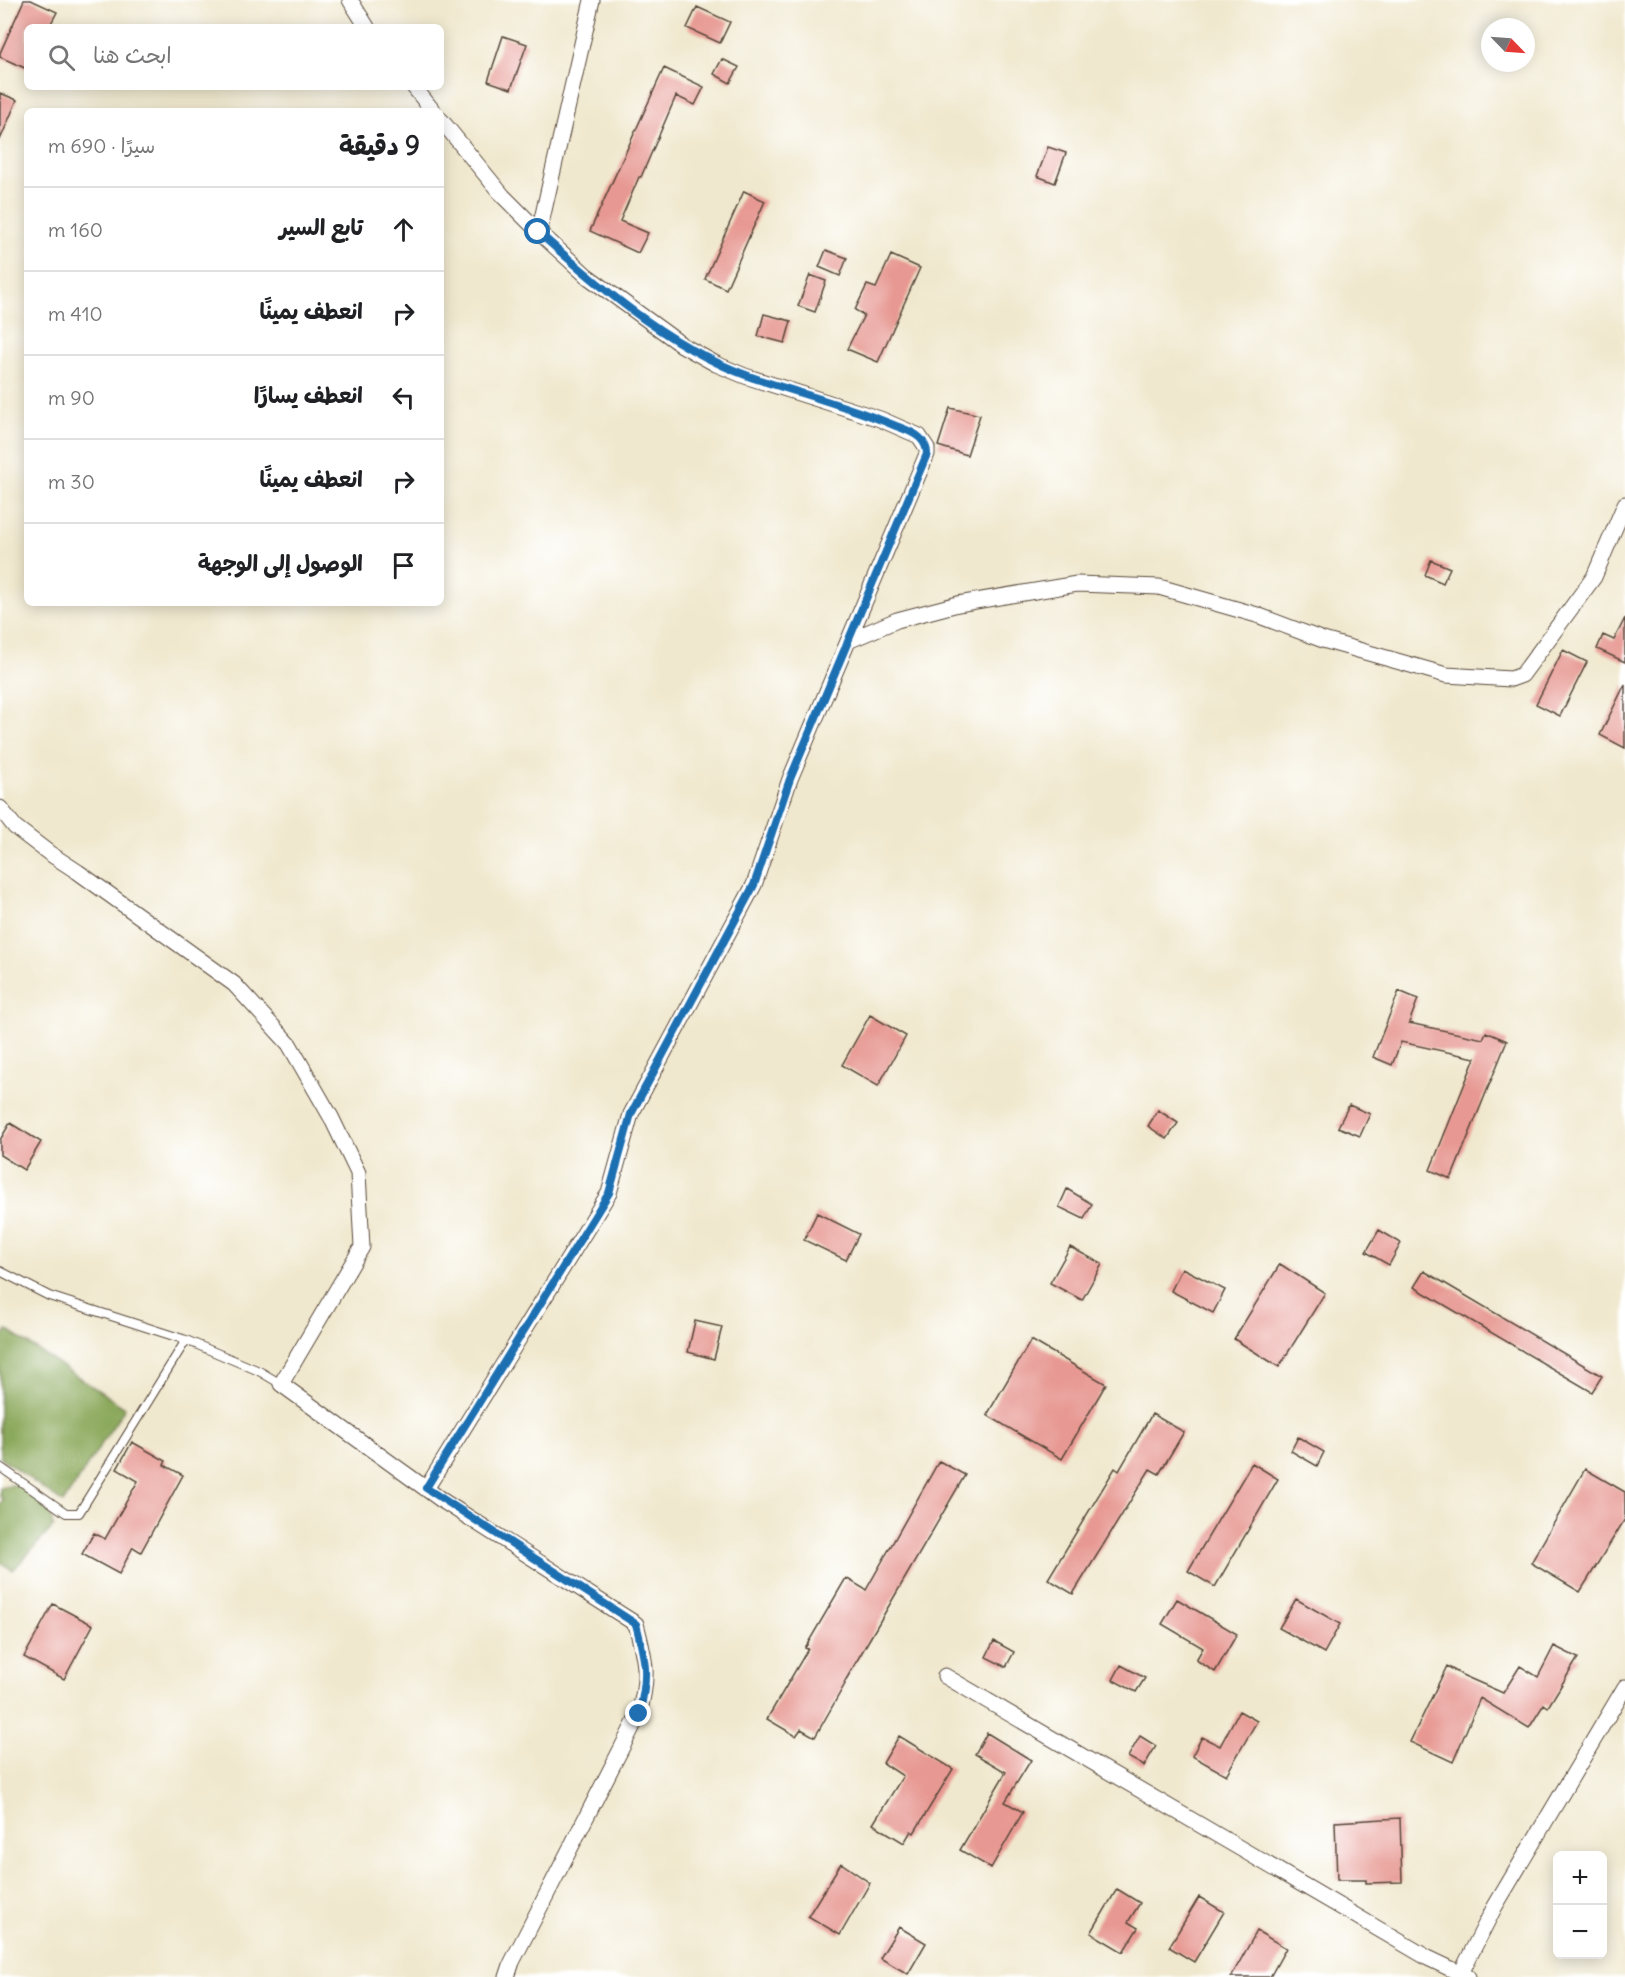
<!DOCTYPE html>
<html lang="ar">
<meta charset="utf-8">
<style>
body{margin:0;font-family:Delius,"Playpen Sans Arabic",sans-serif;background:#f2f2f2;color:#202124;direction:rtl}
.controls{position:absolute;right:18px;bottom:18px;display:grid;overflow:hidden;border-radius:9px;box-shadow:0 3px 15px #0003}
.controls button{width:54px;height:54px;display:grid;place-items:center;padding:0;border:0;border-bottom:2px solid #e0e0e0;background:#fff;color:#202124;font:30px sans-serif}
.compass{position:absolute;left:1481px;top:18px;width:54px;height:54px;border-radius:50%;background:#fff;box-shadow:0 3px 15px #0003;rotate:115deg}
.stop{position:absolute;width:18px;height:18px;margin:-14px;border:4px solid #1f6fb2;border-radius:50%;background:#fff}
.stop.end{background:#1f6fb2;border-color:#fff;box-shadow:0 2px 6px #0008}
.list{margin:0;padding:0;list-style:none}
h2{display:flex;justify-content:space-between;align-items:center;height:78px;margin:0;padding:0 24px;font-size:26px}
h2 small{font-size:20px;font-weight:400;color:#757577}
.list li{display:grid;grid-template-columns:39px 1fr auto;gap:18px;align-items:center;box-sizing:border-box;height:84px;padding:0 24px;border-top:2px solid #e0e0e0}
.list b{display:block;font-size:22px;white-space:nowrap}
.list em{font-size:20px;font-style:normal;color:#757577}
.icon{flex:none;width:33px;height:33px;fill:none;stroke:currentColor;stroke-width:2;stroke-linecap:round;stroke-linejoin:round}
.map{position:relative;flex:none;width:1625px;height:1977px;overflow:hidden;direction:ltr}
.search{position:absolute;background:#fff;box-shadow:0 3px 15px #0003;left:24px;top:24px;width:420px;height:66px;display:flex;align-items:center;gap:15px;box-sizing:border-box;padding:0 21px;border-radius:9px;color:#757577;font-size:22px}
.panel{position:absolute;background:#fff;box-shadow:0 3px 15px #0003;left:24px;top:108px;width:420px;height:498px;border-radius:9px;direction:rtl}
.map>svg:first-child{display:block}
.forest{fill:#8ba95c;stroke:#636a3d;stroke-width:1.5}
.building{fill:#e79892}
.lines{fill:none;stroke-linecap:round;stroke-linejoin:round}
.lane-casing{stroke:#564638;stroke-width:10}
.street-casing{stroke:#564638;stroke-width:17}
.lane{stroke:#fff;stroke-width:8}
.street{stroke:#fff;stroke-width:15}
.route{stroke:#1f6fb2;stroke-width:8}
</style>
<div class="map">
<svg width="1625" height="1977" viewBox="0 0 1625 1977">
<rect width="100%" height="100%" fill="#fff"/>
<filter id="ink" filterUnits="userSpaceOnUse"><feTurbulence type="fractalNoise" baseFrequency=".0167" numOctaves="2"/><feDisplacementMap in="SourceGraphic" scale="12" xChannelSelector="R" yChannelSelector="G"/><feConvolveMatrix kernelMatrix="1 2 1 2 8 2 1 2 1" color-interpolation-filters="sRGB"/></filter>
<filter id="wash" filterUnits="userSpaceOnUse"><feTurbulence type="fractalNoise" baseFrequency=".008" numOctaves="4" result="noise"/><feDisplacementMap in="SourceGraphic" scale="24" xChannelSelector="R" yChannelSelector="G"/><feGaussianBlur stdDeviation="1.35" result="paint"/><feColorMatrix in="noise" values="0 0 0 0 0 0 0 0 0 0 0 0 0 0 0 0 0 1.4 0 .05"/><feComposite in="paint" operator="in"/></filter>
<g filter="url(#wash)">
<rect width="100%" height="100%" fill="#f0e8ce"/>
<path class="forest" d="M7,1330L125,1408L63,1503L0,1457V1340Z
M20,1484L49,1506L53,1527L13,1570L0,1562V1505L3,1499L0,1497V1487Z"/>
<g id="blocks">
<path class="building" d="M24,0H31L57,12L49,27H27V69L0,57V53Z
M697,7L730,22L720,43L687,28Z
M503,36L527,44L511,89L488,81Z
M722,59L739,67L730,83L714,74Z
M664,68L704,87L695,105L676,96L641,177H639L620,221L648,233L638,253L590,231Z
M0,93L17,100L0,140Z
M1048,147L1066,153L1055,183L1037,176Z
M744,191L765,201L726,289L705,279Z
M826,250L847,258L840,276L819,267Z
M891,255L920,268L878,362L847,349L864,315L855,310L867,285L876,288Z
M810,275L826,281L815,312L798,306Z
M764,314L791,321L785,343L758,336Z
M950,408L980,415L967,455L938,446Z
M1431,560L1450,568L1443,583L1425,575Z
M1625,618V662L1597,649L1603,635L1614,640Z
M1563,650L1587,662L1560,716L1536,704Z
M1625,684V748L1600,735Z
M1399,991L1418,999L1409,1023L1483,1039L1486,1032L1507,1041L1451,1179L1430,1170L1475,1058L1401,1042L1392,1065L1373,1057Z
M870,1015L906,1036L878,1086L842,1065Z
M1349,1105L1370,1114L1360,1136L1338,1127Z
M1158,1110L1178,1123L1167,1139L1148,1126Z
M10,1123L41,1142L24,1170L0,1155V1140Z
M1067,1189L1092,1204L1084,1219L1059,1207Z
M817,1213L859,1234L846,1260L804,1240Z
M1379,1230L1401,1243L1389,1265L1366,1252Z
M1070,1247L1102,1264L1082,1300L1050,1283Z
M1280,1264L1325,1293L1279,1367L1234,1339Z
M1182,1268L1225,1290L1213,1313L1171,1291Z
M1424,1271L1602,1376L1592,1392L1414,1287Z
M695,1321L722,1327L714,1359L688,1352Z
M1031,1340L1106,1384L1062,1459L987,1415Z
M1152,1414L1184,1432L1159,1474L1150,1469L1073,1594L1048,1579L1115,1468L1119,1471Z
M1298,1437L1324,1452L1317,1466L1291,1451Z
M132,1442L166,1461L164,1465L183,1475L141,1552L133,1547L119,1574L82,1554L94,1533L105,1539L138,1481L117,1469Z
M939,1461L965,1475L844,1683L845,1684L815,1737L801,1729L796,1736L767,1719L808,1649L805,1648L846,1578L866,1590Z
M1252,1463L1278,1479L1215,1587L1188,1571Z
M1585,1469L1625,1492V1519L1580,1592L1531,1563Z
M1177,1599L1237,1634L1215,1672L1196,1660L1203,1648L1162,1624Z
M1296,1599L1340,1624L1324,1653L1279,1628Z
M53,1604L93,1625L64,1679L24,1657Z
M994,1641L1014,1652L1006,1667L986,1657Z
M1554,1646L1578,1658L1548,1707L1544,1704L1529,1728L1480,1698L1453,1762L1410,1742L1447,1666L1462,1675L1503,1693L1520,1666L1538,1677Z
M1121,1665L1145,1678L1136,1692L1113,1680Z
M1239,1711L1257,1721L1226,1775L1192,1756L1202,1737L1220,1746Z
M987,1733L1031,1760L1005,1802L1023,1812L991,1868L960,1850L1006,1772L975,1754Z
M899,1736L953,1769L914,1833L911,1831L904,1843L873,1824L903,1776L883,1763Z
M1140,1736L1156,1746L1144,1766L1128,1757Z
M1400,1818L1402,1882L1366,1883V1880H1337L1335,1822Z
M841,1863L870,1883L840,1935L808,1916Z
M1117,1889L1140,1903L1128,1922L1138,1928L1123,1952L1091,1933Z
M1199,1897L1224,1912L1194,1962L1169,1947Z
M899,1927L926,1943L908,1974L880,1958Z
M1257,1931L1286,1948L1270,1977H1231Z"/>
</g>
</g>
<g filter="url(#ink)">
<use href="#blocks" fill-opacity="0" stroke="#564638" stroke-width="1.5"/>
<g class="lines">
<g class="lane-casing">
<path id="lane" d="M0,1271L49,1296L186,1340L259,1371L281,1384
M0,1467L66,1513H79L186,1340"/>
</g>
<g class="street-casing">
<path id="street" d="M350,0L367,27
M414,87L433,111
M539,232L592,0
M848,641L897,620L958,604L1077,584L1159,587L1257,615L1323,640L1446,675L1511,679L1522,675L1594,577L1625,504
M0,808L15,827L49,853L78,872L234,984L289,1044L331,1117L358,1173L362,1247L281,1384L443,1501L636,1624C646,1662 649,1675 639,1714L512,1962L507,1977
M426,1489L609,1193L631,1114L754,885L790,779L927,454V448L919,436L880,419L745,376L716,364L682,345L587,276L539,232L503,196L441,120
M945,1676L1428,1958L1468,1977
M1459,1977L1494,1908L1625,1687"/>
</g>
<use href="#lane" class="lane"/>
<use href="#street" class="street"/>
</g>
</g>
<g class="lines" filter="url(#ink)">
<path class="route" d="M538,232C604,291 680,356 766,382C809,396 854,408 896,426C904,429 914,432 920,438C925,443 927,448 927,454L790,779L754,885L631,1114L609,1193L426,1488L636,1624C646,1662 649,1675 639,1714"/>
</g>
</svg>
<div class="controls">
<button>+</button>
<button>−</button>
</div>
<svg class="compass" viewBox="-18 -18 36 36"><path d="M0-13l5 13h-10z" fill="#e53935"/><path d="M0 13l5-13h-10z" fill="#757577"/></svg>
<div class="stop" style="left:538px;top:232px"></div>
<div class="stop end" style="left:639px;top:1714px"></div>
<div class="search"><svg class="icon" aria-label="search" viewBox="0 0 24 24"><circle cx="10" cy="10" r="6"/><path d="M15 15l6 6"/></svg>ابحث هنا</div>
<section class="panel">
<h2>9 دقيقة<small>سيرًا · 690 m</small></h2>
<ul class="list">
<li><svg class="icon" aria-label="ahead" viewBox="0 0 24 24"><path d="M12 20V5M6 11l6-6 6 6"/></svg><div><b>تابع السير</b></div><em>160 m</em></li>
<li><svg class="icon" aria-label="right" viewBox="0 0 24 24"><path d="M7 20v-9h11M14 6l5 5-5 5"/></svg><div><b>انعطف يمينًا</b></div><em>410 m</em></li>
<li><svg class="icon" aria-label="left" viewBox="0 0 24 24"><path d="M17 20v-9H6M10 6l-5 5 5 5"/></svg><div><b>انعطف يسارًا</b></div><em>90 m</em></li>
<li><svg class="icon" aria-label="right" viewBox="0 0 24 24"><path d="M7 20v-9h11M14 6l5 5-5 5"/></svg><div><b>انعطف يمينًا</b></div><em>30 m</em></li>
<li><svg class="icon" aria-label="arrive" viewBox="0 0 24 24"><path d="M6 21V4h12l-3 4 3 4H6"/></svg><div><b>الوصول إلى الوجهة</b></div></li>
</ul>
</section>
</div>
